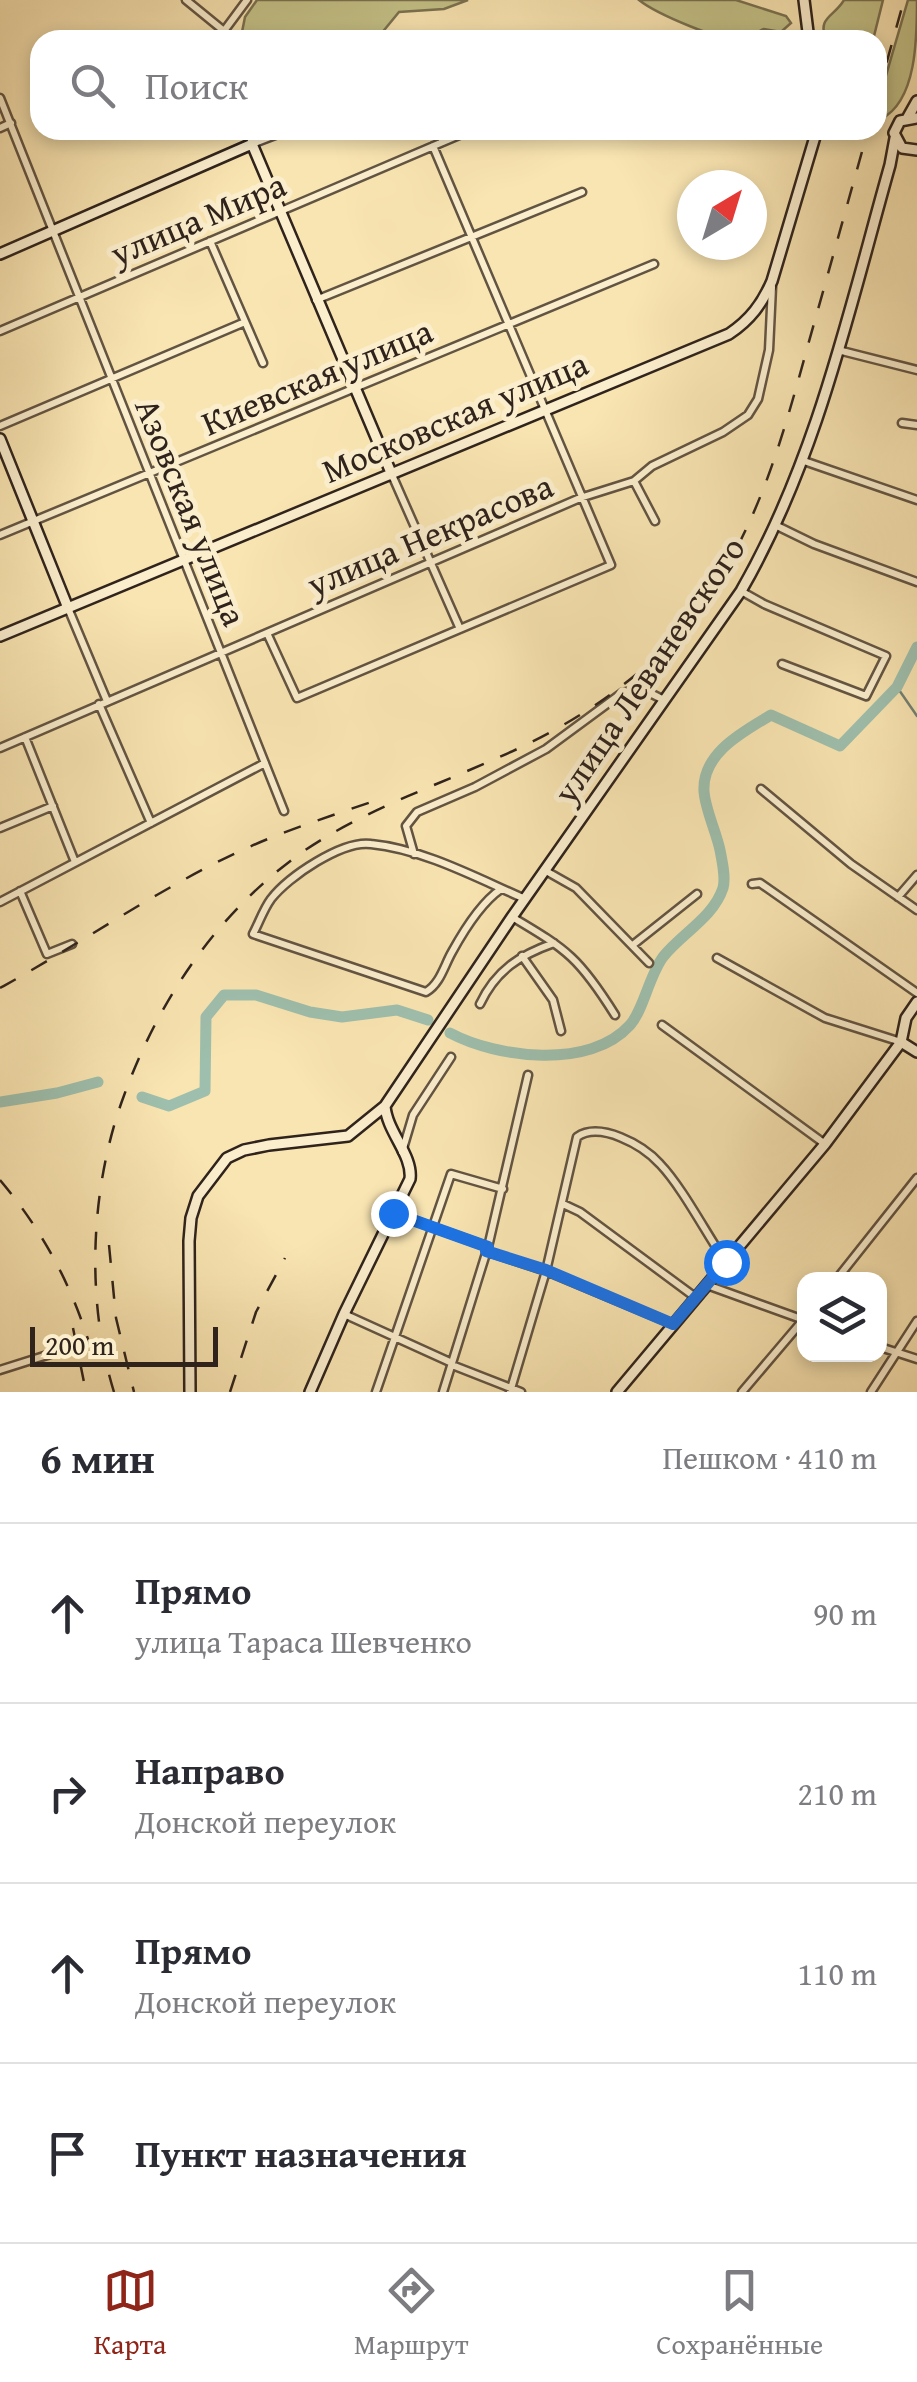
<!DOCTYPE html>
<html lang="ru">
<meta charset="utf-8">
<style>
body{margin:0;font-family:"Gentium Book Plus",serif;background:#f2f2f3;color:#2b2b33}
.controls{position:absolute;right:30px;bottom:30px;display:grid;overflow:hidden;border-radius:20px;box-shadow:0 5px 15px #0003}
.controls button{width:90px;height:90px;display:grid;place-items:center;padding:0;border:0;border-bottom:2px solid #e1e1e2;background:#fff;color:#2b2b33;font:50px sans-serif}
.compass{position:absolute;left:677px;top:170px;width:90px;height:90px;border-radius:50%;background:#fff;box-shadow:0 5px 15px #0003;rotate:38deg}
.scale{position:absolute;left:30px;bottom:25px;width:188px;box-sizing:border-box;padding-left:10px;border:5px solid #2f231c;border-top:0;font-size:28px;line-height:35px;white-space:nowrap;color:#2f231c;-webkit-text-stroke:8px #fbeecd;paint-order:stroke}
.stop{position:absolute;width:30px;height:30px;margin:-22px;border:8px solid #1a73e8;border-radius:50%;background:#fff}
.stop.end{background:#1a73e8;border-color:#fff;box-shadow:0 2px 10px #0008}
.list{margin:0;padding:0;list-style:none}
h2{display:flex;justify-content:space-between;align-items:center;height:130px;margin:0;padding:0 40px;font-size:42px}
h2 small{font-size:32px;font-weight:400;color:#7c7c81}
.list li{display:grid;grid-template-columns:65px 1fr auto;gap:30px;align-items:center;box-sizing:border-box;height:180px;padding:0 40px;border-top:2px solid #e1e1e2}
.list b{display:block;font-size:38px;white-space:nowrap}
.list p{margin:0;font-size:32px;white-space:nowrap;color:#7c7c81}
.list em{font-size:32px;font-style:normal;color:#7c7c81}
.icon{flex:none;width:55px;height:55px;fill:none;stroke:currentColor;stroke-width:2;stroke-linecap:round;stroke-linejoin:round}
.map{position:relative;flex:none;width:917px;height:1392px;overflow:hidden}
.search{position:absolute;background:#fff;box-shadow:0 5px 15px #0003;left:30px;right:30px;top:30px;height:110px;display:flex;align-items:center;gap:25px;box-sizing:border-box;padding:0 35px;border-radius:30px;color:#7c7c81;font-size:38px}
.sheet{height:850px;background:#fff}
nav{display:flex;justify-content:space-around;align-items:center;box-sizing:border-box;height:140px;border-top:2px solid #e1e1e2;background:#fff;font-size:28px;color:#7c7c81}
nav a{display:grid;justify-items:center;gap:5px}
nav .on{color:#8f2418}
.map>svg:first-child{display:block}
.green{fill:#c4c288;stroke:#7a7252;stroke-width:2.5}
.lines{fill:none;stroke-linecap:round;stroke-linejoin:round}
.stream{stroke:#728173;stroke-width:2.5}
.river{stroke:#9ebfad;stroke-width:11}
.street-casing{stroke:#625442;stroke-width:11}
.secondary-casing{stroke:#2f231c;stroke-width:14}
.street{stroke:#fbeecd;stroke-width:6}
.secondary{stroke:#fbeecd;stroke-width:9}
.rail{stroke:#2f231c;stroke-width:2.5;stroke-dasharray:18 18;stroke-linecap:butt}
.route{stroke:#1a73e8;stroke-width:12}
.labels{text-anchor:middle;stroke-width:10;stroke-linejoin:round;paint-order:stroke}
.street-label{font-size:35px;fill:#2f231c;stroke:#fbeecd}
</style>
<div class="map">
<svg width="917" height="1392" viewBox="0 0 917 1392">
<rect width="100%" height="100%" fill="#f9e5b2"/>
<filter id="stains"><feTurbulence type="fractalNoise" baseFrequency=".002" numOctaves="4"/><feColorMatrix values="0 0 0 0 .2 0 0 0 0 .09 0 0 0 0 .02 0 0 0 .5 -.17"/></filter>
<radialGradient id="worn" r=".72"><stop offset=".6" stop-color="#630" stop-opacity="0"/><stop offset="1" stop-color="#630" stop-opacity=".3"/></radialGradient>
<path class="green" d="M257,0H468L444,9L399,12L376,40H255V37L242,32L245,17Z
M639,0H736L786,16L791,23L781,32L764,29C756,32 751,39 743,40C723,43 655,13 639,0Z
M844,0H883L873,40H826C817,17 834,17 844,0Z
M908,0H917C917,37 917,101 881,119L878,116V103Z"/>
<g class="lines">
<path class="stream" d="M897,687L917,716"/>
<path class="river" d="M450,1033C497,1058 590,1070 630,1025C643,1011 649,976 663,957C682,933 713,918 723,888C726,877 722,861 720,850C716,831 705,809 704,791C702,753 743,732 771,715L840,746L897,687L917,647
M142,1097L169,1106L205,1091L206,1017L224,995H256L310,1012L342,1017L397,1010L428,1020
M0,1102L57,1093L98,1082"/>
<g class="street-casing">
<path id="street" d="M186,0L224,31
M224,31L247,0
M0,98L284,811
M0,128L11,123
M248,130L252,144L288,130
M438,130L443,142
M210,241L263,363
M316,300L582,192
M0,331L471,130
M838,350L917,370
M902,423L917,425
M0,426L245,322
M804,461L917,500
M392,475L460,629
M634,481L655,521
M775,525L814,544L917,582
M0,535L654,264
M741,591L764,604L886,656L866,696L782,664
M68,608L107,701
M267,633L297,698L611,565L433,146
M99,704L151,823
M25,737L75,862
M0,748L580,498L634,481L652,466L723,432L748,415L758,399L769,350L772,287
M761,789L851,864L917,910
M0,828L53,806
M414,854L406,826L417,812L475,787L546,749L622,693L642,689L664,700
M546,871L576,888L649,963
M752,884L760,883L917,993
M501,889C482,902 463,932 452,952C444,966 440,984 426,992L253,934C259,923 263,910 271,899C288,877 342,840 371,844C423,849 477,878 525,899
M20,891L47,954L72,944
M898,897L917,875
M0,902L265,763
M512,917C568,950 580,959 615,1015
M634,944L697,894
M522,956L553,1000L561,1031
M717,958L825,1018L901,1042
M480,1004C496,970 520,955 554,943
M662,1025L825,1144
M402,1152L413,1115L451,1057
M563,1204L580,1212L695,1297
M393,1213L488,1247
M486,1251L546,1271L673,1324
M836,1280L917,1178
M707,1285L804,1320
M344,1314L452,1363
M880,1347L917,1359
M452,1365L521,1392
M0,1370L63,1350
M376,1392L451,1174L503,1189
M443,1392L488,1247L528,1075
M510,1392L546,1271L577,1137C600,1121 643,1145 660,1164C682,1187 706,1233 725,1261
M742,1392L804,1319
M871,1392L917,1321"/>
</g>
<g class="secondary-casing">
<path id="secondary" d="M804,0L809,40
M908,117L917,101
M917,118L900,121L894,133L902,148L917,150
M0,254L252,144L392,475
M0,439L68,608
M0,636L729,334C750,320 762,304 772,281L817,130
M901,1042L917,1052
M190,1392L189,1241L191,1218L198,1196L227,1158L244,1150L269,1145L348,1136L385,1106L512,917L741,591C817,459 849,310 890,165L895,138
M310,1392L344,1314L410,1179C413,1155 387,1132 385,1106
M617,1392L825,1144L901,1042L906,1018L917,1002"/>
</g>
<use href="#street" class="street"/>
<use href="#secondary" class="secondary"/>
<path class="rail" d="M877,97L904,0
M0,988C80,944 155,891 238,852C283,831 328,817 374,801
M0,1180C42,1230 71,1283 90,1346
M109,1245L116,1318L134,1392
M73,1328L86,1392
M114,1392C86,1302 90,1191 122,1101C157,1002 215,915 301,853C360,812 430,788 495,759C576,724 651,675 703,603C759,525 783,436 808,345C828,274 848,202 868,130
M230,1392L256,1312L285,1258"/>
</g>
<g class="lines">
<path class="route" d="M393,1213L488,1247L486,1251L546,1270L673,1324L726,1262"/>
</g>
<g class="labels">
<g class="street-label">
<text transform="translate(198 219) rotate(-23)" y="12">улица Мира</text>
<text transform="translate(317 377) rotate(-23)" y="12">Киевская улица</text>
<text transform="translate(455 417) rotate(-23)" y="12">Московская улица</text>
<text transform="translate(191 512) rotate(68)" y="12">Азовская улица</text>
<text transform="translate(430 535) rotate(-23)" y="12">улица Некрасова</text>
<text transform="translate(649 670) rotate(-56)" y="12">улица Леваневского</text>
</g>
</g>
<rect width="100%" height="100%" filter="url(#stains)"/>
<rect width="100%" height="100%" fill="url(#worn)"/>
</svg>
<div class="controls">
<button><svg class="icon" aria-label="layers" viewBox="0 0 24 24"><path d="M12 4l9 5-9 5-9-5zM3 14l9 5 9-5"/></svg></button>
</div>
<svg class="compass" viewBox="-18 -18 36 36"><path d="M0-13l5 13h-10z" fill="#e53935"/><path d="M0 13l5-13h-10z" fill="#7c7c81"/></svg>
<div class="scale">200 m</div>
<div class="stop" style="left:726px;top:1262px"></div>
<div class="stop end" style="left:393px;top:1213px"></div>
<div class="search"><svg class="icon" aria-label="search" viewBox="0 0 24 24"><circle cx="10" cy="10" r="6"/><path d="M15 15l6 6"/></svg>Поиск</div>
</div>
<section class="sheet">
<h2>6 мин<small>Пешком · 410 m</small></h2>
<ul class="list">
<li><svg class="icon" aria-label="ahead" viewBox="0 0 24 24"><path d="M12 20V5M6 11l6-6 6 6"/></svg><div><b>Прямо</b><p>улица Тараса Шевченко</p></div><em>90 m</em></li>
<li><svg class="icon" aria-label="right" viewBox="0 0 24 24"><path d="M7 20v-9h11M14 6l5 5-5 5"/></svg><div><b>Направо</b><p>Донской переулок</p></div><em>210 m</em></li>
<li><svg class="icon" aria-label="ahead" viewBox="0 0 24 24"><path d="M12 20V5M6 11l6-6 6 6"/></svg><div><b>Прямо</b><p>Донской переулок</p></div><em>110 m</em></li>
<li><svg class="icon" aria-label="arrive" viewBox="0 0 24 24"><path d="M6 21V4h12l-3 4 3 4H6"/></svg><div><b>Пункт назначения</b></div></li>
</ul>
</section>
<nav>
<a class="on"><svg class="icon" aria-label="map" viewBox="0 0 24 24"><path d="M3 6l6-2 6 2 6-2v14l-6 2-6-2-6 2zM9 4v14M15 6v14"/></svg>Карта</a>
<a><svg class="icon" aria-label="directions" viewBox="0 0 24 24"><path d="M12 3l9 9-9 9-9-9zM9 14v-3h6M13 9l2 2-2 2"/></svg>Маршрут</a>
<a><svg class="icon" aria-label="saved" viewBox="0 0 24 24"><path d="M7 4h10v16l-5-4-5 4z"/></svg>Сохранённые</a>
</nav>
